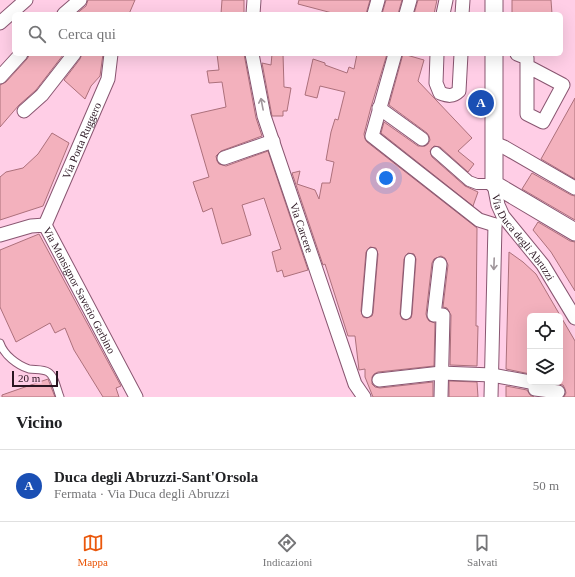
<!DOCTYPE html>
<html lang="it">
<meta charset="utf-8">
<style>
body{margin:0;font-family:Georgia,serif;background:#f2f2f2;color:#202124}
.controls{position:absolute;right:12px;bottom:12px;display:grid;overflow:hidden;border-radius:6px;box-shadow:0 4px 16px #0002}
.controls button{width:36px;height:36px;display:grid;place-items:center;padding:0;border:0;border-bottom:1px solid #e0e0e0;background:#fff;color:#202124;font:20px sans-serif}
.scale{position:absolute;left:12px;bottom:10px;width:46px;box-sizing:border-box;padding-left:4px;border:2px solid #2a1521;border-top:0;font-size:11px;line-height:14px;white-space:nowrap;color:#2a1521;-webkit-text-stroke:3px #ffcee6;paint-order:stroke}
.you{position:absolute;left:386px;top:178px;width:14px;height:14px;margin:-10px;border:3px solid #fff;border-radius:50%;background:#1a73e8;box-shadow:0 0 0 6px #1a73e833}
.badge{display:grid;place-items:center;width:26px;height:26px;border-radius:50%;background:#ea580c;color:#fff;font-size:13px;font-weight:700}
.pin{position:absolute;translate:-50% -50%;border:2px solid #fff;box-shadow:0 1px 4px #0006}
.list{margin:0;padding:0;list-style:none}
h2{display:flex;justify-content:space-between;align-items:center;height:52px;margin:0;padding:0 16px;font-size:17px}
h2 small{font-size:13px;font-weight:400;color:#757577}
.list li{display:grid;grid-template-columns:26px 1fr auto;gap:12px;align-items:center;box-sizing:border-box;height:72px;padding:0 16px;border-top:1px solid #e0e0e0}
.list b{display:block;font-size:15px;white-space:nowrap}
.list p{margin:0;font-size:13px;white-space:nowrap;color:#757577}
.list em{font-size:13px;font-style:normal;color:#757577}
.icon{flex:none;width:22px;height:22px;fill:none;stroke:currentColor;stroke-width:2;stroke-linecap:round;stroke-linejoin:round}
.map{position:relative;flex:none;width:575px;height:397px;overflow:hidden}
.search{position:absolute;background:#fff;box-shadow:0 4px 16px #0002;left:12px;right:12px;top:12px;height:44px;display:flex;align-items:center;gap:10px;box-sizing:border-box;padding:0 14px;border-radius:6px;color:#757577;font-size:15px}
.sheet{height:124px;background:#fff}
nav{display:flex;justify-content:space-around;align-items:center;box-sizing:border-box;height:56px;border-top:1px solid #e0e0e0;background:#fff;font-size:11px;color:#757577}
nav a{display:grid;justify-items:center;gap:2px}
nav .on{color:#ea580c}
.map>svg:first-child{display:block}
.building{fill:#f3b1bd;stroke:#ac707b;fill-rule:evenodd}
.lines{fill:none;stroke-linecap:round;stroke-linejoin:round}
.service-casing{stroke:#895671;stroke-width:9}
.pedestrian-casing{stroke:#895671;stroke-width:12}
.minor-casing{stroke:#895671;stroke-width:15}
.tertiary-casing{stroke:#895671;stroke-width:19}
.service{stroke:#fff;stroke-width:7}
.pedestrian{stroke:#fff;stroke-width:10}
.minor{stroke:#fff;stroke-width:13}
.tertiary{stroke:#fff;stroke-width:17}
.oneway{stroke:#9f969b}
.labels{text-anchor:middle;stroke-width:3;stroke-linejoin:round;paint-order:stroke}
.street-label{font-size:11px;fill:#2a1521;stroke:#ffcee6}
</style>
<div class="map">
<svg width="575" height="397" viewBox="0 0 575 397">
<rect width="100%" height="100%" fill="#ffcee6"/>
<path class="building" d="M88,0H135L129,14H76L86,6Z
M222,0H244V14H221Z
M299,0H370L366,14H336L298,4Z
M386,0H402L398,14H382Z
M418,0H437L434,14H414Z
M512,0H551L552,14H512Z
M30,54L63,55L36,90L19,105L0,127V85L6,82L27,59Z
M82,54H103L100,76L91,86L85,99L64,80L80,59Z
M217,54H244L256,118L262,136L221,151L216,156L217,161L219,164L226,166L268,151L308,270L284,277L282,270L277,272L272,252L281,249L264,198L242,205L251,235L222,244L212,208L203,212L193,182L209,177L191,115L226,107L222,82L209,83L207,71L219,70Z
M272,54H283L284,87L291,88L287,111H283V116H272L262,63L271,65Z
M357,54H387L371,107L364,134L365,139L367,142L477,228L476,326H478L477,366L450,365L451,315L447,308L443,307L448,265L445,258L441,256L434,259L432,263L426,314L427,318L429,321L435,323L434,366L378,372L374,374L372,377V384L375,387L380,388L433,382V397H373L365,377V369L359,370L355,336H348L325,264L323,265L292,173L300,171L297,184L315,190L319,199L322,183H330L334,162L326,160L331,132L335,119L338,120L345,92L320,86L317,98L305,95L313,59L325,63V65L347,73L349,67L354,69ZM370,247L376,248L378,254L373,313L372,316L367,318L363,317L361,311L366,252ZM408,253L414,254L416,259L412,314L411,318L406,320L402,319L400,314L404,259Z
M403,54L424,60L418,81L472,138L458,151L474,164L468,172L440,147L434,146L430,151L432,157L465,186L478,192L473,206L381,133L384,122L418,146H425L428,144L430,140L429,136L427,133L389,105Z
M575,98V179L541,159Z
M52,133L69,143L43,206L0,220V177L6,172L23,168L38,154Z
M532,173L571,195L575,196V220L522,189Z
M538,222L570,241L575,242V291L551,252L533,230Z
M39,234L121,386L116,388L119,397H103L74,350L65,328L55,333L50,323L16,342L0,307V250Z
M509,252L523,262L536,274L575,341V397H564L566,393L565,389L563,385L543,382H560V316H530V374L506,369Z
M48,379L55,397H2V395Z
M449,381L477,382L478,397H449Z
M506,386L527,390L530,395L534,397H506Z"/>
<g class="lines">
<g class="service-casing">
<path id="service" d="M0,343C4,355 17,365 29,369C35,370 43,369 48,372C55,376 57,390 60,397"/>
</g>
<g class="pedestrian-casing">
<path id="pedestrian" d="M436,152L469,181L477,184H494
M367,312L372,253
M406,314L410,259"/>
</g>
<g class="minor-casing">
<g id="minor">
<path d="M64,14L80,0"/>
<path d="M253,14L254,0"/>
<path d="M374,14L378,0"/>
<path d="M406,14L410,0"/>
<path d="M443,14L446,0"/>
<path d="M462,14L463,0"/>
<path d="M0,23L26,0"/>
<path id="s1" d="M252,54L264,116L355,384L364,397"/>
<path d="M395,54L372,136L479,220L495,225"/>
<path d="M437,54L436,83L440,93C448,96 453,97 459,91L461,54"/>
<path d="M517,54L527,58V114L543,122L563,85L527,66"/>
<path d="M0,77L21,54"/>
<path d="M379,108L422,139"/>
<path d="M24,111L42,95L74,54"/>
<path d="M494,143L504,147L575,188"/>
<path d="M224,158L273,141"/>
<path id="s2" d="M494,184L498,205L503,216L543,265L575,318"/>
<path id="s3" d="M45,225L108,79L111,54"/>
<path id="s4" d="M0,235L31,226L45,225L136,397"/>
<path d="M440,264L434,315H443L441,397"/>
<path d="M379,380L441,373L492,375L530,382"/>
<path d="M535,389L558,392"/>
<path d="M491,397L495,225"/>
</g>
</g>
<g class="tertiary-casing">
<path id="tertiary" d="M494,14V0
M494,54V184L575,232"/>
</g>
<use href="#service" class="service"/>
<use href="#pedestrian" class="pedestrian"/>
<use href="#minor" class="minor"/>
<use href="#tertiary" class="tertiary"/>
</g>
<defs><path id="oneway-shaft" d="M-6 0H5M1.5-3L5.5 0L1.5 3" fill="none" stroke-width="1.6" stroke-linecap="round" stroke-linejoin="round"/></defs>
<g class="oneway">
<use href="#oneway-shaft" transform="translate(262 104) rotate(-101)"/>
<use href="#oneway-shaft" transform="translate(494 264) rotate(92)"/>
</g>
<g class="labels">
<g class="street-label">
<text dy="4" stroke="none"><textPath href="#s3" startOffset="92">Via Porta Ruggero</textPath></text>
<text dy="4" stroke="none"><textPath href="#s1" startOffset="181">Via Carcere</textPath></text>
<text dy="4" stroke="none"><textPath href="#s2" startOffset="62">Via Duca degli Abruzzi</textPath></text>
<text dy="4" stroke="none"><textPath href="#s4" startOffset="120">Via Monsignor Saverio Gerbino</textPath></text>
</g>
</g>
</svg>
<div class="controls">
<button><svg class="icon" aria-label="locate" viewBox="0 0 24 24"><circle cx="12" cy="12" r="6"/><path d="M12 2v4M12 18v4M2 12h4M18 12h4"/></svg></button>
<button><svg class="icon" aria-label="layers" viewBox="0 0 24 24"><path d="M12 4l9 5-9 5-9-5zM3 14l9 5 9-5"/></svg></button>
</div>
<div class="scale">20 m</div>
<div class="you"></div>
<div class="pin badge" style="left:481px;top:103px;background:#1a4fb4">A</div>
<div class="search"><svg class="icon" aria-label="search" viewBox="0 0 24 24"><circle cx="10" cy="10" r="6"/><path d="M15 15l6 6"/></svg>Cerca qui</div>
</div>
<section class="sheet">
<h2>Vicino<small></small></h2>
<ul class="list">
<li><span class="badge" style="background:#1a4fb4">A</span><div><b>Duca degli Abruzzi-Sant'Orsola</b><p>Fermata · Via Duca degli Abruzzi</p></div><em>50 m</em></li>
</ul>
</section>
<nav>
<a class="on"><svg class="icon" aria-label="map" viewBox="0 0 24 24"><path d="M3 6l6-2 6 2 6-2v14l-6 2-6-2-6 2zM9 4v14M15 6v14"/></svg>Mappa</a>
<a><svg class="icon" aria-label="directions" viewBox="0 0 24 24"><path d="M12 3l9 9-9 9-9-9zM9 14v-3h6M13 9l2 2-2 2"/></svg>Indicazioni</a>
<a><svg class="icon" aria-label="saved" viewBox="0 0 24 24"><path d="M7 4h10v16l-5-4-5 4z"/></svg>Salvati</a>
</nav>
